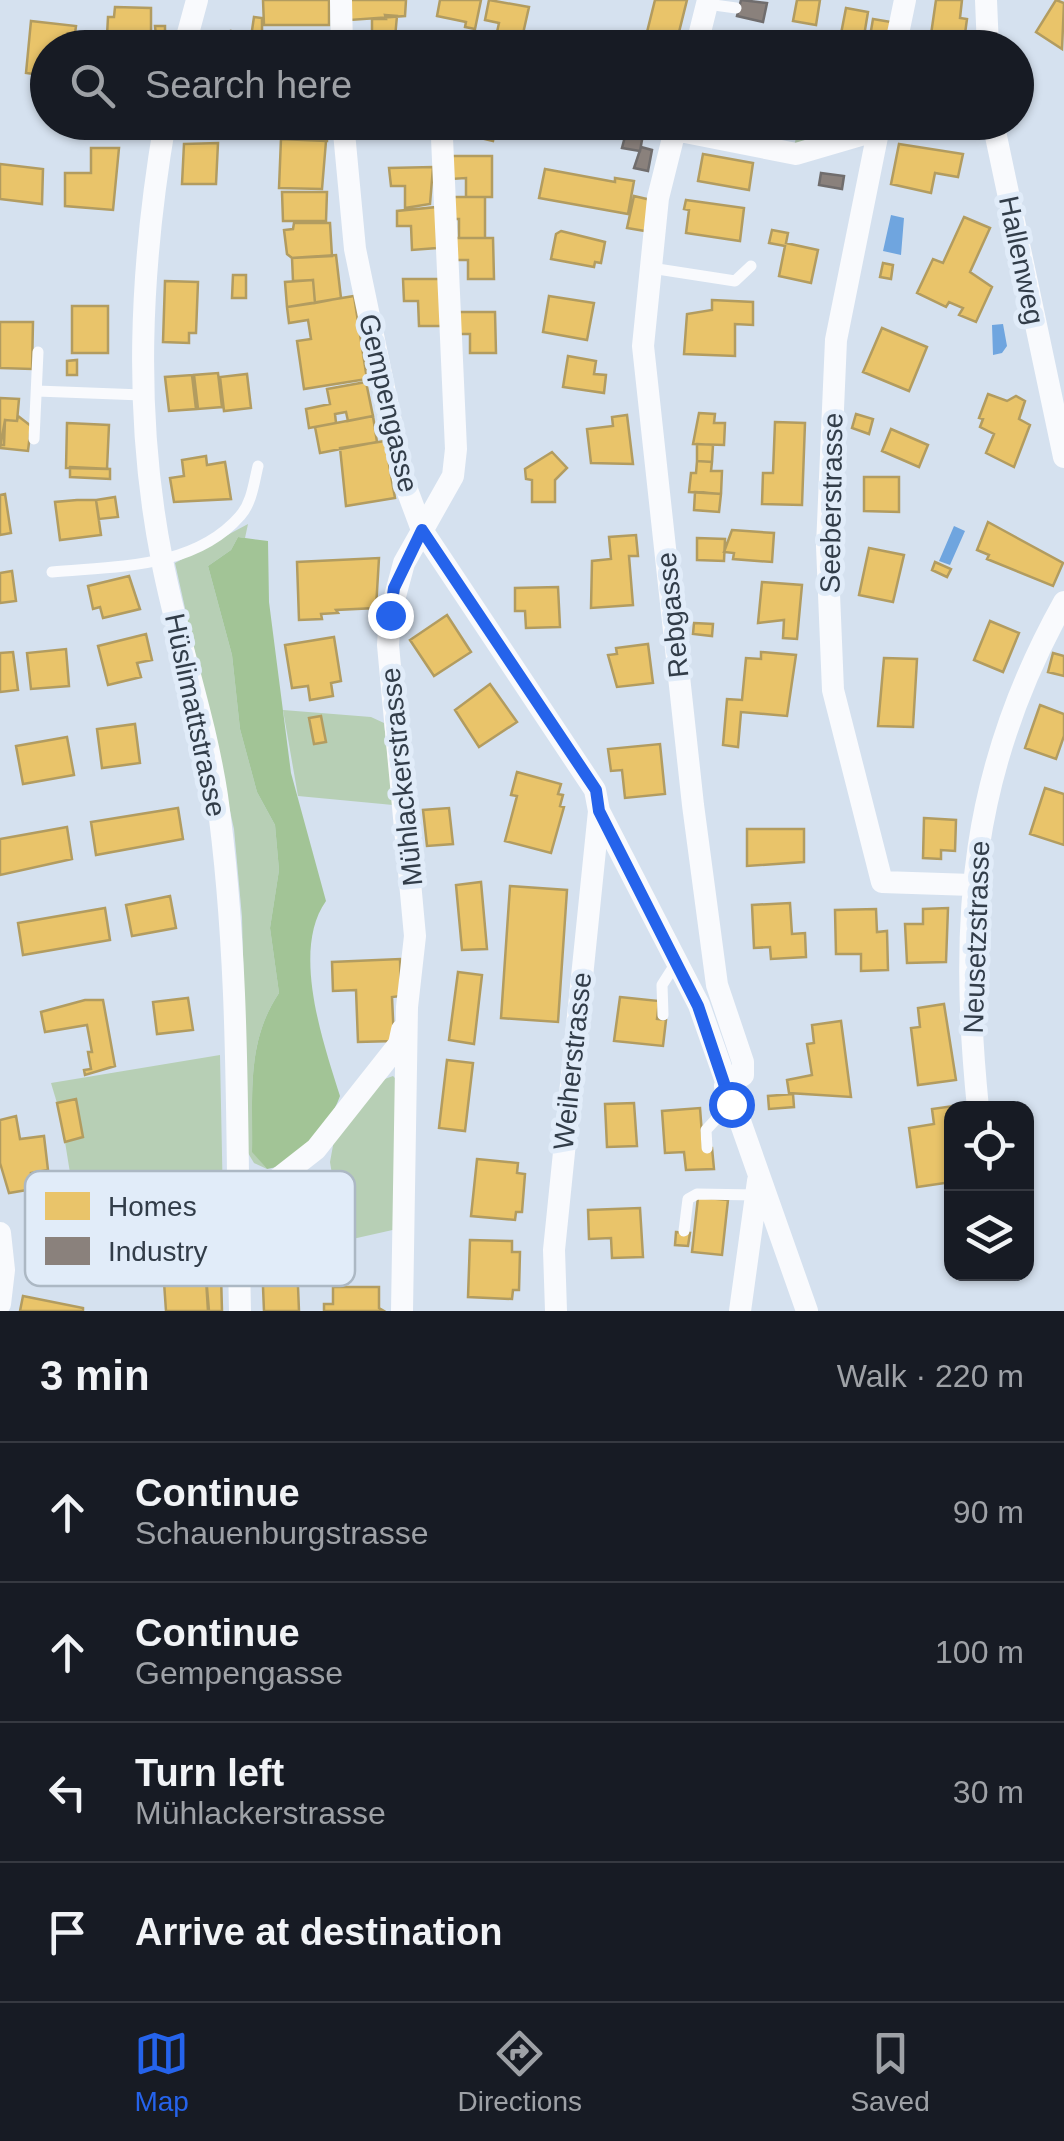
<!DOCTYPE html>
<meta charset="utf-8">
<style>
body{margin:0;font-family:Helvetica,sans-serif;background:#20242c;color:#f1f3f6}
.controls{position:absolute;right:30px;bottom:30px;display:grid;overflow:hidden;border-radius:20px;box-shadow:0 2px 8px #0004}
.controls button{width:90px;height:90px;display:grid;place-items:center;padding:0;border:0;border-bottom:2px solid #363941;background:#171b24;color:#f1f3f6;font:50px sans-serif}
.stop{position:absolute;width:30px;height:30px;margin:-22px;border:8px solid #2563eb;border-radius:50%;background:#fff}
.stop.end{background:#2563eb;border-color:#fff;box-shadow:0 2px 10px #0008}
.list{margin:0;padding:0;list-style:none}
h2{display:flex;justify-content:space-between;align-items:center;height:130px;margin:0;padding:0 40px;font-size:42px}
h2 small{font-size:32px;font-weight:400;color:#9ea1a6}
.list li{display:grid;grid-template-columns:65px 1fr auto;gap:30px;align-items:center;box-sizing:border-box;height:140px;padding:0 40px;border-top:2px solid #363941}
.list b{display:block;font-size:38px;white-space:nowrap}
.list p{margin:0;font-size:32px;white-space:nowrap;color:#9ea1a6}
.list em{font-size:32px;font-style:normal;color:#9ea1a6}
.icon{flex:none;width:55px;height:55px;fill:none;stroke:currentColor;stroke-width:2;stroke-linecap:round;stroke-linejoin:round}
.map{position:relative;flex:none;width:1064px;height:1311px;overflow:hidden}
.search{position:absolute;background:#171b24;box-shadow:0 2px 8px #0004;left:30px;right:30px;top:30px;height:110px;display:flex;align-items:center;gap:25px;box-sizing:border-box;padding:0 35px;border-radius:55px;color:#9ea1a6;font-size:38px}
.sheet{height:690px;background:#171b24}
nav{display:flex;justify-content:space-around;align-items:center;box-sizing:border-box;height:140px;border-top:2px solid #363941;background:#171b24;font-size:28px;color:#9ea1a6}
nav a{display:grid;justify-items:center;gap:5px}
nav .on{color:#2563eb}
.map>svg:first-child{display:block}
.green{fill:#b7cfb5}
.forest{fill:#a2c496}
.water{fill:#6fa5df}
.homes{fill:#e9c46a;stroke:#b29c60;stroke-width:2.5}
.industry{fill:#8a817c;stroke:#706d6d;stroke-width:2.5}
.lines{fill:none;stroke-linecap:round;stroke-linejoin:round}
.service{stroke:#f9fafd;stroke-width:11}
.minor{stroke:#f9fafd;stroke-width:22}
.route{stroke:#2563eb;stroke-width:12}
.labels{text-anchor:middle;stroke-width:10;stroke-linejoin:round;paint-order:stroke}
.street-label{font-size:28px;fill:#323d49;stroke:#e1ecf9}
.key{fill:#e1ecf9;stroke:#acb8c4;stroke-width:2.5}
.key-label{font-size:28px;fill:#323d49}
</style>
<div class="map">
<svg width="1064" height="1311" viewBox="0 0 1064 1311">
<rect width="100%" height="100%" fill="#d5e1ef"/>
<path class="green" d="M799,123H865L794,147Z
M248,524L245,538L238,537L231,550L208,566L232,655L240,729L257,792L275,825L279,870L270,928L279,993C246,1042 253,1095 252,1151L267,1169L254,1163L248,1153L242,917L234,829L175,563Z
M283,710L371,717L384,723L393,805L298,796Z
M220,1055L223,1204L77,1216L65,1142L83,1136L76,1100L57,1103L51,1083Z
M393,1076L399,1082L397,1229L348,1240L341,1231L330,1162L334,1140L382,1080Z"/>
<path class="forest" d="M238,537L268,541L269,602L291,773L326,901C291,950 323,1042 340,1096C329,1126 301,1165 267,1169L252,1152C253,1095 246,1042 279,993L270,928L279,870L275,825L257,792L240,729L232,655L208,566L231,550Z"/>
<path class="water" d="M738,32L771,42L769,47H733Z
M891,215L904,218L901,255L883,251Z
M1003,324L1007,346L1002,353L993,355L992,325Z
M954,526L965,531L950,565L939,561Z"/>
<path class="homes" d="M263,0H329V25H264Z
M347,0H406L405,16L350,20Z
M440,0H481L475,29L465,27L466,22L437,16Z
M489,0L529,7L520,47L495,41L499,23L485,20Z
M655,0H687L675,48H643Z
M797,0H820L816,25L793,21Z
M936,0H962L960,18L967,19L963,48H929Z
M1056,0L1064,3L1062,49L1036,32Z
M115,7L151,8V35H136V41L107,36L108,17H114Z
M846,8L868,12L862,48L839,44Z
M385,15L397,16L394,48H372V19H386Z
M254,17L262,18V39L251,37Z
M873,19L891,22L886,48H868Z
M31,21L76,26L73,48H48V76L26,73Z
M155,26H165V36H156Z
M231,31L242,33V42L230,40Z
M262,39L276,40L275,48H261Z
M424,40L457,48H422Z
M83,122H139L136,137H82Z
M191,122H211L212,137H191Z
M285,122H328L327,141L284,139Z
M471,122H497L493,141L468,135Z
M281,139L326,141L322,189L279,188Z
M218,143L216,184H182L184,144Z
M899,144L963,154L958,177L935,173L931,193L891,184Z
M91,148H119L113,210L65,206V173H91Z
M703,154L753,163L749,190L698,181Z
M452,156H492V197H466V178L451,179Z
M0,164L43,169L42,204L0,199Z
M433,167L430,204L405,208V186H391L389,168Z
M545,169L615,182V178L634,181L628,214L539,198Z
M282,192H327L326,221H283Z
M634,196L651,200L645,231L627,228Z
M445,197H485V238H459V219H445Z
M686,200L744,208L740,241L686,233L689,210L684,209Z
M437,207V248L412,250L411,226H397V211Z
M964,217L990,228L970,272L992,287L976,322L959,315L963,308L949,302L946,307L917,293L933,259L943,263Z
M294,223H330L332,256L292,258L287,254L284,230L293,229Z
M772,230L788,233L786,243L818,250L811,283L779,276L785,246L769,243Z
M561,231L605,242L601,263L595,262L594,267L551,259L556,234Z
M453,238H493L494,279H468V260H453Z
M336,255L341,298L315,303L313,280L293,281L292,258Z
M883,263L893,265L891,279L880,277Z
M233,275H246V298H232Z
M403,279H444L445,326H419L418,301H404Z
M313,280L315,303L287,307L285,282Z
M165,281L198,282L196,333H189V343L163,342Z
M354,296L367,379L304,389L297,341L311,339L308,320L289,323L287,307Z
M549,296L594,303L587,340L543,332Z
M712,300L753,302V325L735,324V356L684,354L687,314L712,310Z
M72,306H108V353H72Z
M455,312H495L496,353H470V334H455Z
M0,322H33L32,369L0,368Z
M882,328L927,347L909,391L863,372Z
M568,356L596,361L594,374L606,375L604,393L563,387Z
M77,360V375H67V361Z
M218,373L222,407L198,409L194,375Z
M247,374L251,408L224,411L220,377Z
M192,375L196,409L169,411L165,377Z
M366,382L373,416L348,421L346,412L335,414L336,423L309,428L306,409L330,404L327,389Z
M988,394L1007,401L1016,396L1025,401L1019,419L1030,425L1014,467L986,453L994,434L980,427L983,419L979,418Z
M0,398L19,399L17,421L5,420L4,445H0Z
M699,413L715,414L714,423H725L724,445L693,444Z
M856,414L873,419L869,434L852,428Z
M627,415L633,464L591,463L587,429L613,426L612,417Z
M18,416L31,426L28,451L0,448L5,420L17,421Z
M373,416L377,442L320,453L315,427Z
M775,422L805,423L802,505L762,504L763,473H773Z
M67,423L109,425L107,469L66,468Z
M891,429L928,445L919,467L882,451Z
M385,441L395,498L346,506L340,448Z
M697,444L713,445L712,462L697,461Z
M552,452L567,468L555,480V502H532V480L526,479L525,469Z
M206,456L207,465L225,462L231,499L174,502L170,478L184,476L182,460Z
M697,461L712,462L711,471H722L721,494L689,492L691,473H696Z
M70,467L110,469V479L70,477Z
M864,477H899V512L864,511Z
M695,492L721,494L719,512L694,510Z
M5,494L11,533L0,535V495Z
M115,497L118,517L99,519L96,500Z
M77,500H96L101,535L60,540L55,502Z
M988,522L1063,563L1053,586L987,559L989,555L977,550Z
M732,530L774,533L772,562L733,559L734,553L724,552Z
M636,535L638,556H629L633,605L591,608L592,561L611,559L609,537Z
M697,538L725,539L724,561L697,560Z
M869,548L904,555L893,602L859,595Z
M379,558L376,608L336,610L338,613L321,614L322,619L299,620L297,562Z
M935,562L951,569L947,577L932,570Z
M12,571L16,601L0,603V573Z
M129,576L140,609L103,618L100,607L93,609L88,586Z
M762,582L802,585L797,639L783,638L784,620L758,623Z
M558,587L560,627L526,628L525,611H515V588Z
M447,615L471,652L434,676L410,640Z
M990,621L1019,633L1003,672L974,660Z
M694,623L713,624L712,636L693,634Z
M146,634L152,660L137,663L141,677L108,685L98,646Z
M334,637L341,681L331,683L333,696L310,700L308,686L292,688L285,645Z
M648,644L653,683L617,687L608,655L617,654L616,648Z
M66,649L69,686L31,689L27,653Z
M13,652L18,690L0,692V653Z
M761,652L796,655L787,716L741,712L738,747L723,745L727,699L742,700L746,658L761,659Z
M1053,653L1064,656V676L1048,672Z
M884,658L917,659L913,727L878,726Z
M490,684L517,722L479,747L455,710Z
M1040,705L1064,714V736L1056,759L1025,748Z
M321,716L326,742L314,744L309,718Z
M135,724L140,763L102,768L97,729Z
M67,737L74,775L23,784L16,746Z
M660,744L665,794L625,798L622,770L611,771L608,749Z
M517,772L561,784L558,794L563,795L560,806L564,807L551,853L505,841L517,796L511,795Z
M1045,788L1064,794V845L1030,834Z
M178,808L183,839L96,855L91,822Z
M449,808L453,844L427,846L423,810Z
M924,818L956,820L955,851L941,850V859L923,858Z
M67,827L72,859L0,875V839Z
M747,829H804V862L747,866Z
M481,882L487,949L462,950L456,885Z
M510,886L567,890L558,1022L501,1018Z
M170,896L176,928L132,936L126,905Z
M790,903L792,934L805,933L806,957L771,959L770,947L754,948L752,905Z
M105,908L110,940L23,955L18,923Z
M948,908L946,962L907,963L905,924H923V909Z
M876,909L877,932L887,931L888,970L861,971V954H836L835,910Z
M400,959L401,996L392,997L394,1041L358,1042L356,990L333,991L332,962Z
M458,972L482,975L474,1044L449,1040Z
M620,997L659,1001L657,1019L666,1020L663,1046L614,1041Z
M188,998L193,1030L157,1034L153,1002Z
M85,1000H103L115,1066L85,1075L84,1070L91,1069L88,1052H92L87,1025L45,1032L41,1012Z
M944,1004L956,1080L918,1085L911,1028L920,1027L918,1008Z
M841,1021L851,1097L789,1093L787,1080L812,1075L807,1044L814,1043L812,1025Z
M447,1060L473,1063L465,1131L439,1128Z
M793,1094L794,1107L769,1109L768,1096Z
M76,1099L83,1137L65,1142L57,1103Z
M634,1103L637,1146L607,1147L605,1104Z
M961,1105L952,1108V1182L917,1187L909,1128L934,1124L932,1109Z
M700,1108L703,1148H712L714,1169L686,1170L684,1152L665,1153L662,1111Z
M16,1116L20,1139L44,1136L48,1170L31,1173L33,1189L9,1193L0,1163V1120Z
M477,1159L518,1163L517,1173L525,1174L522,1212H516L515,1220L471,1216Z
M698,1197L728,1200L722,1255L692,1252Z
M640,1208L643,1257L612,1258L611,1238L589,1239L588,1210Z
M676,1232L690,1233L688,1246L675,1245Z
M470,1240L512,1241V1252H520L519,1290H513L512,1299L468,1297Z
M297,1262L299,1311H264L262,1263Z
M221,1275L222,1311H209L206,1276Z
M206,1279L208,1311H166L164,1282Z
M333,1287H379V1308L384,1311H324V1304H333Z
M23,1296L83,1308V1311H20Z"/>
<path class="industry" d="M741,0L767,3L763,22L737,16Z
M628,125L644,129L640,151L622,148Z
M641,147L652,150L648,171L634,168Z
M821,173L844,176L842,189L819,185Z"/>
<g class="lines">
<path class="service" d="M707,4L736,8
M651,268L735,281L751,266
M37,391L142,395
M34,439L38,352
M52,572C115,566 194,569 240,516C252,503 254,482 258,466
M663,1015L662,985L676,963
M707,1148L706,1130L731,1103
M684,1231L688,1199L697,1194L756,1195"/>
<path class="minor" d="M341,0L342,48
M986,0L988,48
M184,48L197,0
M696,48L708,0
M895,48L905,0
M165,122C140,268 133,414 162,560C177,639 205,716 217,796C241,967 236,1139 240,1311
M343,122L355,249L403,479L422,530L595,790L599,811L554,1250L556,1311
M677,122L658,198L643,346L693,805L717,985L743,1062V1075L725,1086
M880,122L836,340L827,546L833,690L882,882L972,885
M993,122L1064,457
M675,130L796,154L878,130
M599,811L699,1005L807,1311
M978,1108C959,919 970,770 1064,602
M238,1210L316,1149L399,1044L402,1030
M0,1233L4,1270L0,1304
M402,1311L407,1007L415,936L388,645L390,615L404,563L453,476L456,449L442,138
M740,1311L758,1181"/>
</g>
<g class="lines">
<path class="route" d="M390,615L394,588L422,530L596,790L599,811L698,1006L731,1104"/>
</g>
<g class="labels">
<g class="street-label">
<text transform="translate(1022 260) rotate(78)" y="10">Hallenweg</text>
<text transform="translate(389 403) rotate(77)" y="10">Gempengasse</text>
<text transform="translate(831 503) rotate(-89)" y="10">Seeberstrasse</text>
<text transform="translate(672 615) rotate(-96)" y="10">Rebgasse</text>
<text transform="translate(196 715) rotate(78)" y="10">Hüslimattstrasse</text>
<text transform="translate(401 777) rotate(-96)" y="10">Mühlackerstrasse</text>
<text transform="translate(976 937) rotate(-88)" y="10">Neusetzstrasse</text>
<text transform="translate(572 1061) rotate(-84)" y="10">Weiherstrasse</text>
</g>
</g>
<rect x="25" y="1171" width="330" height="115" rx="15" class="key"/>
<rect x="45" y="1192" width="45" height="28" fill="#e9c46a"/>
<rect x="45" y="1237" width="45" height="28" fill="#8a817c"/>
<g class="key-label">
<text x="108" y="1216">Homes</text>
<text x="108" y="1261">Industry</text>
</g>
</svg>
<div class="controls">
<button><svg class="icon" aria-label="locate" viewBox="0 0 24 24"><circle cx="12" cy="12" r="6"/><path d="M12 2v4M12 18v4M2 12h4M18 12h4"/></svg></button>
<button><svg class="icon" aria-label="layers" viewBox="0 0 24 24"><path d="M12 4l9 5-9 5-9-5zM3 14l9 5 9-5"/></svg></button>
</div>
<div class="stop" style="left:731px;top:1104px"></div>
<div class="stop end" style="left:390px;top:615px"></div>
<div class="search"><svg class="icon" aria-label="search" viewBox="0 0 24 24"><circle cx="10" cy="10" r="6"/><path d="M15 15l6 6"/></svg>Search here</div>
</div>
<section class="sheet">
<h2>3 min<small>Walk · 220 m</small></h2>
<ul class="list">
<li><svg class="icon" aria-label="ahead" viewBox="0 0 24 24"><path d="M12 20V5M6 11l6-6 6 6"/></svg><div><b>Continue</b><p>Schauenburgstrasse</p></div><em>90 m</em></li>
<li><svg class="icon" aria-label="ahead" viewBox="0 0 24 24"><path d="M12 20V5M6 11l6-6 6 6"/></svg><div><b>Continue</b><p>Gempengasse</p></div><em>100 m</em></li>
<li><svg class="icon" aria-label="left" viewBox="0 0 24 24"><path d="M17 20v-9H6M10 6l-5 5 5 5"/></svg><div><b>Turn left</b><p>Mühlackerstrasse</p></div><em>30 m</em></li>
<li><svg class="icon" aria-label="arrive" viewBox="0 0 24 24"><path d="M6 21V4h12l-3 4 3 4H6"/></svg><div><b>Arrive at destination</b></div></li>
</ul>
</section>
<nav>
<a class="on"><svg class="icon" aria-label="map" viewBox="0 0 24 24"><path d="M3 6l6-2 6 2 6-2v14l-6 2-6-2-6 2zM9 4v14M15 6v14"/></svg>Map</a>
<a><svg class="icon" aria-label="directions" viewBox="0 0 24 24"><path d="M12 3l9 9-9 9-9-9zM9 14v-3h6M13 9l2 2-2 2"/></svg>Directions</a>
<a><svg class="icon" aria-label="saved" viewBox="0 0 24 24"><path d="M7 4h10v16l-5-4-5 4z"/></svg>Saved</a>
</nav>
